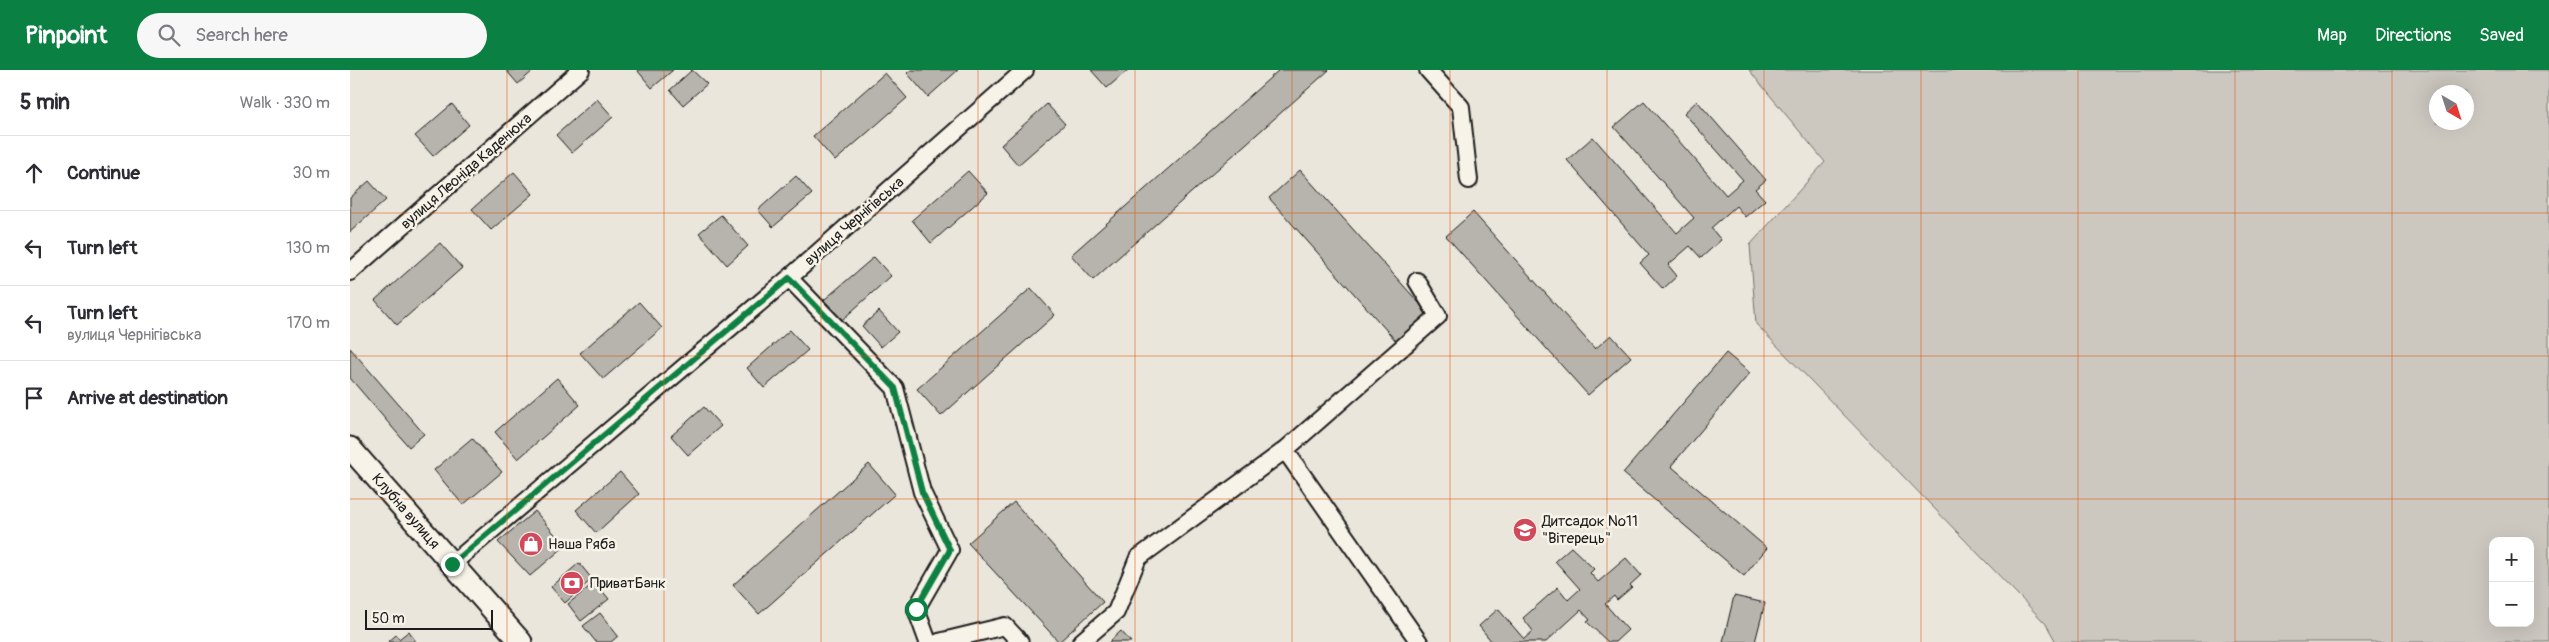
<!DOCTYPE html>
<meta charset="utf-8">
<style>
body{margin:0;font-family:Pangolin,sans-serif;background:#f7f7f7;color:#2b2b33}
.controls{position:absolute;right:15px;bottom:15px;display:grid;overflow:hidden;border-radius:10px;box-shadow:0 5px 20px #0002}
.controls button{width:45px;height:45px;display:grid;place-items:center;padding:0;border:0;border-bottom:1px solid #e1e1e2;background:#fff;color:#2b2b33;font:25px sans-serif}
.compass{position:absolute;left:2079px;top:15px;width:45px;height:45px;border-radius:50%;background:#fff;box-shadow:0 5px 20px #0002;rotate:141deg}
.scale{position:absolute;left:15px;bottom:12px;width:128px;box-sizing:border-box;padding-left:5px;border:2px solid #1c1c1c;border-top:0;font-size:14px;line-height:18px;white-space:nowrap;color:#1c1c1c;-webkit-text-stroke:4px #f7f3e8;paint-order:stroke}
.stop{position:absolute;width:15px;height:15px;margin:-11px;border:4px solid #0b8043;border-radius:50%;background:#fff}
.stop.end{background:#0b8043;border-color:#fff;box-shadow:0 1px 5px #0008}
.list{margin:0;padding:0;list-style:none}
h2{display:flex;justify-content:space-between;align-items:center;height:65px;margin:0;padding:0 20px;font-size:21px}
h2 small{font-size:16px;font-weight:400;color:#7c7c81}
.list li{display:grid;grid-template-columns:32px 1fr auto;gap:15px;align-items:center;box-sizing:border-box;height:75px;padding:0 20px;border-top:1px solid #e1e1e2}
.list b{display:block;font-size:19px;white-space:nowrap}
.list p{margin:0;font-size:16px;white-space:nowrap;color:#7c7c81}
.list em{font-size:16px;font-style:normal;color:#7c7c81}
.icon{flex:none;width:28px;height:28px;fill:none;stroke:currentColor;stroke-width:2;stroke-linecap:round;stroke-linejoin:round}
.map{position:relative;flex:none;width:2199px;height:572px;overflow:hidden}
header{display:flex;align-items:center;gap:30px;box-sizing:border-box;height:70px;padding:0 25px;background:#0b8043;color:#fff}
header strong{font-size:24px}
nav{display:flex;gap:28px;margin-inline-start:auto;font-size:18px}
.search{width:350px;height:45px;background:#f7f7f7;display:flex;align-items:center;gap:12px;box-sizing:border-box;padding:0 18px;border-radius:28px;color:#7c7c81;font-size:19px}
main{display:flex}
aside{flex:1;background:#fff}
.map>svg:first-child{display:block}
.green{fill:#ccc8c0;stroke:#74726e;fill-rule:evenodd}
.building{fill:#b6b4ac;stroke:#1c1c1c}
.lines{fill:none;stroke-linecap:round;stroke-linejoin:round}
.minor-casing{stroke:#1c1c1c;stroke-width:20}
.major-casing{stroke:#1c1c1c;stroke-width:25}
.minor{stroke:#f7f3e8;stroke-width:16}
.major{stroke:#f7f3e8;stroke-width:21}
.route{stroke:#0b8043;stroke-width:6}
.grid{fill:none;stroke:#de560d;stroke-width:1;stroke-opacity:0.55}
.labels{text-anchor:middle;stroke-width:5;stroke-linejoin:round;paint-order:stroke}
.street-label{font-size:15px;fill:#1c1c1c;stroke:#f7f3e8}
.poi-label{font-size:15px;fill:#1c1c1c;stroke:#f7f3e8;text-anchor:start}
</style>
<header>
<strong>Pinpoint</strong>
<div class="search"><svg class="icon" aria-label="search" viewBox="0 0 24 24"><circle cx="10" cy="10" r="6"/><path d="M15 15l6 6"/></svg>Search here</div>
<nav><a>Map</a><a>Directions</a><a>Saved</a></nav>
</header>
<main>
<aside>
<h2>5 min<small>Walk · 330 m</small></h2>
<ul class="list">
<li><svg class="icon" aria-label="ahead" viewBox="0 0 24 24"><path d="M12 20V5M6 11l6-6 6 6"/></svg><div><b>Continue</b></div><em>30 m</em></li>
<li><svg class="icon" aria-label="left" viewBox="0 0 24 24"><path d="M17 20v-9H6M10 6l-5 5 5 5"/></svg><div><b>Turn left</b></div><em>130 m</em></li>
<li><svg class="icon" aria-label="left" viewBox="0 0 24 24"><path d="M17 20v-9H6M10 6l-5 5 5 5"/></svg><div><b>Turn left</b><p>вулиця Чернігівська</p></div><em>170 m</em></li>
<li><svg class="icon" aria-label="arrive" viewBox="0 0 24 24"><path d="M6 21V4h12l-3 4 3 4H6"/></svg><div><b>Arrive at destination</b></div></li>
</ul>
</aside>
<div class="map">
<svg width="2199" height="572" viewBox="0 0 2199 572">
<rect width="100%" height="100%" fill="#eae6dc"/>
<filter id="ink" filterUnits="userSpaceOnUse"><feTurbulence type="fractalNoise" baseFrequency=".02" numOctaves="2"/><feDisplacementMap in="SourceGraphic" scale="10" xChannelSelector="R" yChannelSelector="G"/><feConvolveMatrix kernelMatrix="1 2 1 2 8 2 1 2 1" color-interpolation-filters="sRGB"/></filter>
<g filter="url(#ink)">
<path class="green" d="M1399,0H2199V572H1706L1696,554L1406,254L1400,175L1475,92ZM2086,22H2116V52H2086ZM2143,471H2180V553H2143Z"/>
<path class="building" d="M156,0H184L168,14Z
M287,0H323L302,18Z
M342,0L357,14L333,35L320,20Z
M561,0H608L578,27L557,3Z
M741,0H778L757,18Z
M929,0H979L743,210L721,185Z
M535,3L557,28L485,91L463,66Z
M247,29L263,47L222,83L206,65Z
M1294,31L1376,125L1393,110L1334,43L1347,31L1416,110L1405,119L1415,130L1395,147L1386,136L1361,158L1371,170L1351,188L1340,176L1318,195L1327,206L1313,219L1290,193L1299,185L1217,90L1243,67L1327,163L1344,148L1264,57Z
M102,34L119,55L83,86L65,66Z
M697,34L715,54L668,95L651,75Z
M950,100L1078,243L1046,271L919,128Z
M618,101L638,123L581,173L562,150Z
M164,102L183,124L141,160L122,139Z
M446,106L462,124L423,157L408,140Z
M19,111L36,130L0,162V128Z
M1123,142L1245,279L1261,265L1281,287L1238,325L1096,166Z
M371,145L398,176L377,195L349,163Z
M90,173L112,198L47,255L25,230Z
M524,187L541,206L492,250L474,230Z
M681,218L705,245L591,346L567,319Z
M289,232L312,258L253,309L230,283Z
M529,241L548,262L531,277L512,256Z
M440,260L458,280L414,318L397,298Z
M0,278L74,364L59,377L0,308Z
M1376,283L1400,303L1321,396L1417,478L1394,506L1273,403Z
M207,308L230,335L168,389L145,362Z
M354,337L371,356L338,385L321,366Z
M122,368L152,402L113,435L84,400Z
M519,394L545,424L409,544L383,515Z
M270,402L289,424L246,463L226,440Z
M664,432L753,532L709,572L618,473Z
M185,441L215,476L180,506L148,472Z
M1221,477L1244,499L1240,503L1248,512L1276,488L1291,505L1280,515L1282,517L1267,530L1264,526L1255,534L1278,560L1265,572H1258L1237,552L1240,550L1231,540L1196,572H1142L1129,556L1148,539L1174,569L1183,561L1173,548L1208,517L1218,530L1230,519L1205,491Z
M229,493L242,509L215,533L201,517Z
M245,512L259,529L231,551L218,534Z
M1384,526L1415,533L1405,572H1373Z
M250,543L268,566L261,572H246L233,556Z
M59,561L66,572H38L46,565L49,569Z
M771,561L781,572H759Z"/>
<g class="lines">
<g class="minor-casing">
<path id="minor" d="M1078,0L1111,37L1119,110
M0,202L231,0
M439,208L545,318L572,422L600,480L566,539L578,572
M935,380L1069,572
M102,494L439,208L675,0
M589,572L655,556L670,572
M731,572L766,542L788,488L935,380L1088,246L1067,211"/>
</g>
<g class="major-casing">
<path id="major" d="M0,378L171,572"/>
</g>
<use href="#minor" class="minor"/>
<use href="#major" class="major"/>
</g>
</g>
<g class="lines" filter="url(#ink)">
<path class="route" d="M102,494L439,208L545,318L572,422L600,480L566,539"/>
</g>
<path class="grid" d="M157,0V572M314,0V572M471,0V572M628,0V572M785,0V572M942,0V572M1100,0V572M1257,0V572M1414,0V572M1571,0V572M1728,0V572M1885,0V572M2042,0V572M0,143H2199M0,286H2199M0,429H2199"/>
<defs>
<g id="school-disc" transform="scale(1.25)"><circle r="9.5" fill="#d1495b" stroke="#f7f3e8"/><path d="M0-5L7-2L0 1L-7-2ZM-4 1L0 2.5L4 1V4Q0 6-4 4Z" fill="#fff"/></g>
<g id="shop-disc" transform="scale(1.25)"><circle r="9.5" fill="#d1495b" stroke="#f7f3e8"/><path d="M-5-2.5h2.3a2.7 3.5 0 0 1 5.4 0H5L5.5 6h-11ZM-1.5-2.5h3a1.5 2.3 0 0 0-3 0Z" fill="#fff"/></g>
<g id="bank-disc" transform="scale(1.25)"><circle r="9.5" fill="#d1495b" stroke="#f7f3e8"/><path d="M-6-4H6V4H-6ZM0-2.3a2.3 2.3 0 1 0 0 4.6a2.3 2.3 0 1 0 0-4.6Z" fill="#fff"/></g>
</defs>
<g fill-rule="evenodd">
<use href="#school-disc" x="1175" y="460"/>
<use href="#shop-disc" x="181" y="474"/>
<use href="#bank-disc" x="222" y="513"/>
</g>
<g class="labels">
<g class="street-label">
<text transform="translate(116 101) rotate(-41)" y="5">вулиця Леоніда Каденюка</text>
<text transform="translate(504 151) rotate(-41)" y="5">вулиця Чернігівська</text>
<text transform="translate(56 441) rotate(49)" y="5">Клубна вулиця</text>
</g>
<g class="poi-label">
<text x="1192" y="456">Дитсадок №11<tspan x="1192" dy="17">"Вітерець"</tspan></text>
<text x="198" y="479">Наша Ряба</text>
<text x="240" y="518">ПриватБанк</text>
</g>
</g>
</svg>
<div class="controls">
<button>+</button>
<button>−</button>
</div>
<svg class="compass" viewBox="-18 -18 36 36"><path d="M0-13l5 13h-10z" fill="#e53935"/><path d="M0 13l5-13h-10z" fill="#7c7c81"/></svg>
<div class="scale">50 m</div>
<div class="stop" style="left:566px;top:539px"></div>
<div class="stop end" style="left:102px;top:494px"></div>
</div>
</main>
